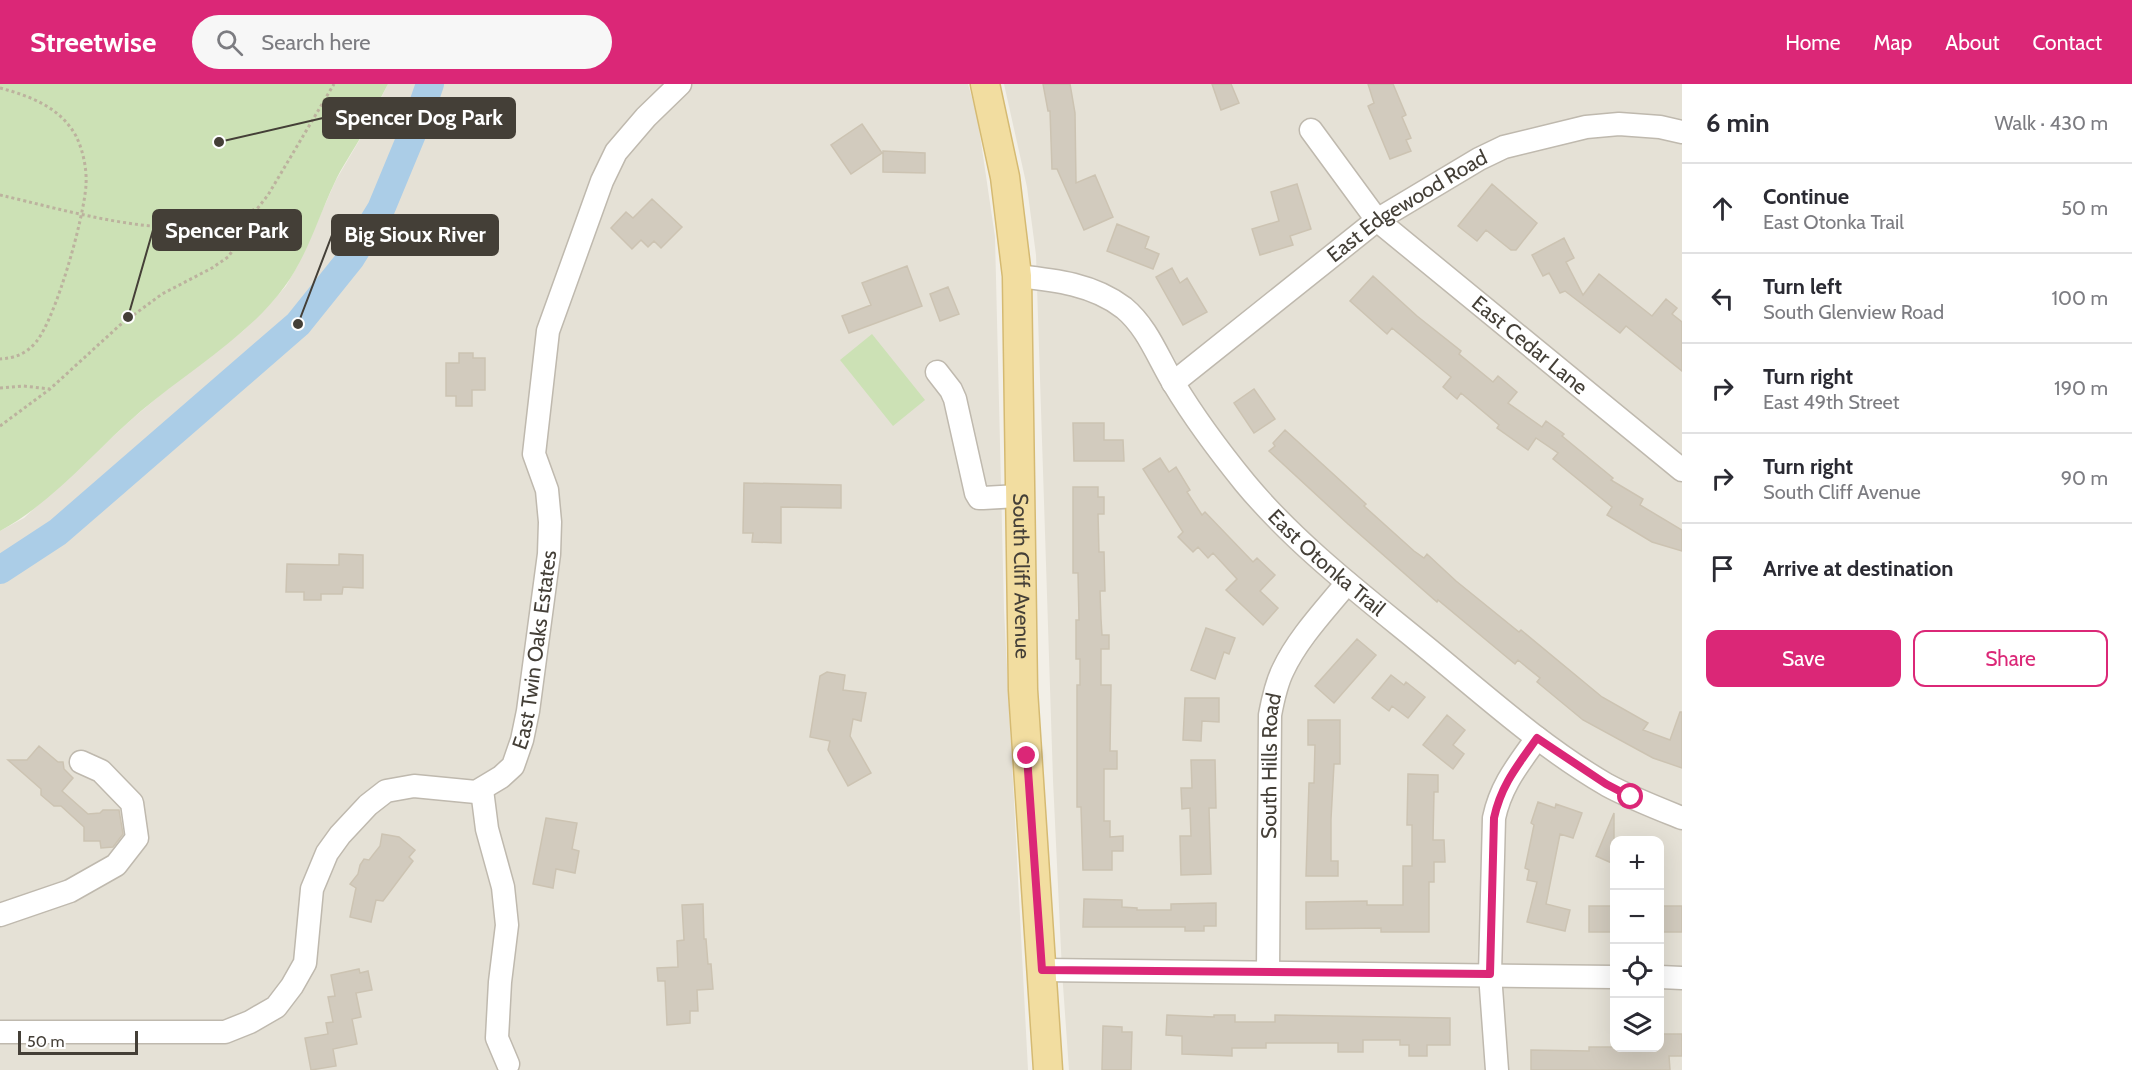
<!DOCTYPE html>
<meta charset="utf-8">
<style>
body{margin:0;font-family:Cabin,sans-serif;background:#f7f7f7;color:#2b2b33}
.controls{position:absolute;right:18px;bottom:18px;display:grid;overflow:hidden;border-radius:12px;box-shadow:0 6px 24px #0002}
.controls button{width:54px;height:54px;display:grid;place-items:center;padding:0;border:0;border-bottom:2px solid #e1e1e2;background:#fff;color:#2b2b33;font:30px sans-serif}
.scale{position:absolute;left:18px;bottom:15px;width:120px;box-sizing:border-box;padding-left:6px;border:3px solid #443f37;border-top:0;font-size:16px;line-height:21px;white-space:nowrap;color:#443f37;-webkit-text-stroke:4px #fff;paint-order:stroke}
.stop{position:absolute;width:18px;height:18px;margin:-14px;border:4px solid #db2777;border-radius:50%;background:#fff}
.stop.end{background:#db2777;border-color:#fff;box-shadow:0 2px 6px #0008}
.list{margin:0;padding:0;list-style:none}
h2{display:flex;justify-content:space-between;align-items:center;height:78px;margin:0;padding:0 24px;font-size:26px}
h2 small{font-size:20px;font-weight:400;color:#7c7c81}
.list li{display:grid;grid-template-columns:39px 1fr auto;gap:18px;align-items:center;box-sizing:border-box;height:90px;padding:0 24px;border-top:2px solid #e1e1e2}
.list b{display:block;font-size:22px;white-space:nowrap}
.list p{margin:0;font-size:20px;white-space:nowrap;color:#7c7c81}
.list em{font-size:20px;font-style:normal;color:#7c7c81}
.actions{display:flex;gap:12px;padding:18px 24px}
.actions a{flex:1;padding:14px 0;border:2px solid #db2777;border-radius:12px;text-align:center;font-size:21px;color:#db2777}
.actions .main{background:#db2777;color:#fff}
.icon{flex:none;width:33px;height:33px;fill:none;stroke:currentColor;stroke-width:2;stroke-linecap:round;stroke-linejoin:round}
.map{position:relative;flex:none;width:1682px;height:986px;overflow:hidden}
header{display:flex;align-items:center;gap:36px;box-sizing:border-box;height:84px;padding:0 30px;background:#db2777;color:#fff}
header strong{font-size:28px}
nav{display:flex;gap:33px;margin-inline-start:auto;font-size:21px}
.search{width:420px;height:54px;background:#f7f7f7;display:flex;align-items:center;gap:15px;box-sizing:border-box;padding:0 21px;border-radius:33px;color:#7c7c81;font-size:22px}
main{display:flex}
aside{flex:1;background:#fff}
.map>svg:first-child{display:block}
.residential{fill:#e5e1d6;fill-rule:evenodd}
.green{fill:#cce1b5}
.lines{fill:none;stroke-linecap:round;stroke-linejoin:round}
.river{stroke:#abcde7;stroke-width:28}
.building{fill:#d2cbbe;stroke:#ccc3b2;stroke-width:1.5}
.minor-casing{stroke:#bfb9ae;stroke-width:25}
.major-casing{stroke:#d5ba72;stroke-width:31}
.path{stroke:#bcb29e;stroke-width:3;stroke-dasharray:3 3;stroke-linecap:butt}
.minor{stroke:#fff;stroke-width:22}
.major{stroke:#f2dda0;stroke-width:28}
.route{stroke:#db2777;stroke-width:8}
.labels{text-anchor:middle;stroke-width:4.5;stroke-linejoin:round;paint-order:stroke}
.street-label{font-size:21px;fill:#443f37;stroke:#fff}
.leader{fill:none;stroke:#443f37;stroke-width:2}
.callout-dot{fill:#443f37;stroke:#fff;stroke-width:2}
.callout{fill:#443f37;stroke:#443f37;stroke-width:2}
.callout-label{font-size:22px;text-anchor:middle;font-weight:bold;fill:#fff}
</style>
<header>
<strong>Streetwise</strong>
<div class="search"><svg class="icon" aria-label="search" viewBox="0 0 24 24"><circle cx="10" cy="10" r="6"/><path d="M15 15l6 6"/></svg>Search here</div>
<nav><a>Home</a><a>Map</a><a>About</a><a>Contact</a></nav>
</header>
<main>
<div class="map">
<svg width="1682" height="986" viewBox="0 0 1682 986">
<rect width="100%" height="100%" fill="#f2efe7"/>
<path class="residential" d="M388,0H968L977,31L995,153L1004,526L1028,986H0V447L24,434L132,335L171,302L243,247L271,219L286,202L298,181L336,96L363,50Z
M1004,0H1682V986H1069L1062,887L1053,696L1036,171L1027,103ZM1614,756H1660V964H1614Z"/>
<path class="green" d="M0,0H388C379,16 372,33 363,49C354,66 342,82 334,100C318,134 307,172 285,202C251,250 187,288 141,327C95,366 54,418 0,447Z
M872,250L925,316L893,342L840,276Z"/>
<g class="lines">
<path class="river" d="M0,486L58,448L298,240L351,174L381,125L415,43L430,0"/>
</g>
<path class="building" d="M1043,0H1070L1075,29L1076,99L1095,91L1113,133L1084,146L1057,85H1052L1050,27H1048Z
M1212,0H1231L1239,19L1221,26Z
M1368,0H1393L1406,31L1402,33L1411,54L1406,56L1411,67L1390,75L1368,22L1374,19Z
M862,40L882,69L851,90L831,61Z
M883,67L925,69V89L883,88Z
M1297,100L1311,145L1290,152L1293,161L1260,171L1252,145L1279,137L1271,108Z
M1492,100L1537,139L1516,166H1511L1486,146L1477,157L1458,142Z
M652,115L682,143L661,164L654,157L648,163L641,156L632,165L611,144L626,128L633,134Z
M1117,140L1149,153L1145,164L1159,170L1153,185L1107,167Z
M1564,154L1574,174L1566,178L1583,211L1599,190L1652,232L1666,215L1677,224L1672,230L1682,238V287L1626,242L1620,249L1565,207L1560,209L1549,189L1543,192L1532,171Z
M907,182L922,222L849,249L842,232L871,221L862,199Z
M1172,184L1180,199L1187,194L1207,228L1183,241L1156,193Z
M1373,192L1417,232L1461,267L1459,270L1493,298L1498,292L1517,308L1508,319L1542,343L1546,337L1564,350L1562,352L1613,394L1611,396L1643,415L1640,421L1682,446V467L1652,458L1607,431L1612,423L1553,375L1558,369L1536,354L1528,366L1497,344L1499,341L1461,309L1457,315L1443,303L1451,293L1392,244L1387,250L1350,217Z
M948,203L959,230L940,237L930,210Z
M459,269H473V274H485V306H472V322H456V312H446V279H459Z
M1254,305L1275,335L1254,349L1234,319Z
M1073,339H1104V356H1123L1124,377H1074Z
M1285,346L1366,420L1364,422L1414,467L1424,474L1427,470L1456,497L1519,548L1521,546L1602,613L1648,639L1643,646L1670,656L1680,628H1682V684L1653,674L1583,636L1537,598L1540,594L1518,576L1515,580L1438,516L1437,518L1348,440L1269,367L1275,362L1273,359Z
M1160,374L1169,388L1176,383L1190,406L1187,408L1202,431L1205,428L1253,478L1257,474L1275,491L1260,507L1278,524L1263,541L1226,506L1237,495L1213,469L1208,474L1198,463L1193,468L1178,453L1183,448L1143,385Z
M744,399L841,401V424L781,423V459L752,458L753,449H743Z
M1073,403H1098V413H1104V430H1098L1099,468H1104L1105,507H1100L1101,535L1102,551H1109V565H1101V601H1111L1110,667H1117V685H1104V737H1110V753L1123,752V767H1112V786H1083L1081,723H1077V601H1080V575H1076V536H1079L1078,489H1073Z
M339,470L363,471V504L343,503L342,510H321V516H304V508H286L287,480L339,481Z
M1206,544L1235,554L1229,570L1224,568L1215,595L1191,586Z
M1357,555L1376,571L1334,619L1315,602Z
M827,588L845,591L843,606L866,609L861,637L853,635L850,652L871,689L848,702L828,666L830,657L810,653L820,592Z
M1391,591L1404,601L1406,598L1425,613L1408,634L1392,622L1389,627L1372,614Z
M1185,614H1219V638L1202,637L1201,657L1183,656Z
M1447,631L1465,646L1453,661L1464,670L1453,685L1423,661Z
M1308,636H1340V680H1334L1331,735V777H1338V792H1306L1309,699H1314L1315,661H1308Z
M39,662L58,678H63L64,685L73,694L62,707L88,730L100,729L103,726H119L123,750L113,763L101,764L100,757H84V743L61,722H54L41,711V705L8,676H27Z
M1191,676H1215L1216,724H1209L1211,790L1181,791L1180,752H1191L1190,724L1182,725L1181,704H1192Z
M1408,690L1438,691V708H1434L1433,756H1444L1445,778H1434V798H1429V848H1381V844L1306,845V818L1367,817V821H1403V782H1412V741H1407Z
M1538,718L1555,724L1556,720L1582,729L1573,754L1560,750L1546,820L1570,826L1565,847L1527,838L1537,798L1527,796L1529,786L1525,784L1534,741L1531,739Z
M1614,729V780L1596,772Z
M546,734L577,739L572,765L579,767L575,789L556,785L553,804L533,800Z
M382,750L399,753L415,766L409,773L413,777L383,817L376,816L371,838L350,833L356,804L350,800L358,790L360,781L364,775L369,776L380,762Z
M1084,815L1122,816V823L1137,824V826H1171V820L1216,819V842H1204V847H1185V843H1083Z
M703,820L704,855H706L708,880H711L713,905L697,906L698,927H690V939L667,941L665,897H658L657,884L678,883L677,857L684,856L682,821Z
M1589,822H1614V848H1589Z
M1659,822H1682V848H1659Z
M359,885L360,889L368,887L372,906L356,909L361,933L352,935L357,960L333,965L336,982L311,986L305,954L328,950L326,939L333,938L328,913L335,912L331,891Z
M1167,931L1214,933V931H1235V938H1275V931L1450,934V961H1427V972H1409V961H1400V956H1363V968H1338V959H1266V964H1232V972L1182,970V952L1166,951Z
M1103,942L1122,943V948H1132L1131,986H1102Z
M1659,950H1682V972H1669L1670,986H1531V966L1589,967V963H1659Z"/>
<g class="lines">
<g class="minor-casing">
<g id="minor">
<path id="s1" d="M1311,46L1377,136L1682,386"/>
<path id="s2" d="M1017,192C1054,196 1093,200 1124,224C1148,244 1158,274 1174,300C1195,335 1219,367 1245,399C1294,458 1357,507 1416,555C1478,605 1538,661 1607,701C1631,714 1657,724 1682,734"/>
<path d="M937,288L951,306L955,315L976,409L979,414H983L1020,412"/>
<path id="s3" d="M1173,299L1377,136L1479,75L1504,63L1586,43L1619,40L1660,43L1682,48"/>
<path d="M482,706L487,745L503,803L507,841L500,898L497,954L508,980"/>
<path d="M0,831L70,807L116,781L137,754L132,719L101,687L81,678"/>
<path d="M1043,886L1614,893"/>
<path id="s4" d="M1268,888L1270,631C1273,615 1276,600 1283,586C1298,554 1325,526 1347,499"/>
<path d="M1660,893L1682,894"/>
<path id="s5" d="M0,948H225L250,938L276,923L292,902L305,879L312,805L327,769L340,751L368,721L386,707L414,702L476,708L501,693L513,682L522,656L528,627L549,470L550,438L547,406L534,370L548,247L602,97L616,68L646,33L680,0"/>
<path d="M1497,986L1490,890L1494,734C1501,701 1518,681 1537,654"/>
</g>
</g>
<g class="major-casing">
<g id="major">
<path id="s6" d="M985,0L1005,93L1017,192L1023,606L1048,986"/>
</g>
</g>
<path class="path" d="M0,4C30,12 60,23 76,52C83,66 87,85 86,101C84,134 56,234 36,258C26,270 15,274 0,275
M0,111C66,126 165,157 231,137C239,135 247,129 255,125
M0,304L23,302L50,305
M0,342L50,305L120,241L162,210L212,184L228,173L246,148L257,125L268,111L334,0"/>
<use href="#minor" class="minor"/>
<use href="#major" class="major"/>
</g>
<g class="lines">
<path class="route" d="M1027,672L1042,886L1490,890L1494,734C1501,701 1518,681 1537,654L1606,700L1631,713"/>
</g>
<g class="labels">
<g class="street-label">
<text dy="7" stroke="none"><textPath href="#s3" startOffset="294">East Edgewood Road</textPath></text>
<text dy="7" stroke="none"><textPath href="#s1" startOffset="309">East Cedar Lane</textPath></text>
<text dy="7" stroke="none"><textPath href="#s2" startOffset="441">East Otonka Trail</textPath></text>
<text dy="7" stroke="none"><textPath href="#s6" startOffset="495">South Cliff Avenue</textPath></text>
<text dy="7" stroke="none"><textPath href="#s5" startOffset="789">East Twin Oaks Estates</textPath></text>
<text dy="7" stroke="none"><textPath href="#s4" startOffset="206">South Hills Road</textPath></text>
</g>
</g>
<path class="leader" d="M219 58L323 34M128 233L153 146M298 240L332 151"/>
<g class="callout-dot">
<circle cx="219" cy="58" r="6"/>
<circle cx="128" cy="233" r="6"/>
<circle cx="298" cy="240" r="6"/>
</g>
<g class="callout">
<rect x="323" y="14" width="192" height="40" rx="6"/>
<rect x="153" y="126" width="148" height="40" rx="6"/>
<rect x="332" y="131" width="166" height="40" rx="6"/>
</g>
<g class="callout-label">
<text x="419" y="41">Spencer Dog Park</text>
<text x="227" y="154">Spencer Park</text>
<text x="415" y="158">Big Sioux River</text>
</g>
</svg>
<div class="controls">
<button>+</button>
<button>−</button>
<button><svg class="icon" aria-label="locate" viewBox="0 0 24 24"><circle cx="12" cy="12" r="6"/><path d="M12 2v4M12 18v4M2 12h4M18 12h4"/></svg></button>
<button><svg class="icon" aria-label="layers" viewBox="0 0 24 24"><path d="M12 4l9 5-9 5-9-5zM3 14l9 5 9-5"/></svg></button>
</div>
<div class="scale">50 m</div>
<div class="stop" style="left:1631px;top:713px"></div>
<div class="stop end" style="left:1027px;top:672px"></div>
</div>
<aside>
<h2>6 min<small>Walk · 430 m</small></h2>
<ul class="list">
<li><svg class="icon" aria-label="ahead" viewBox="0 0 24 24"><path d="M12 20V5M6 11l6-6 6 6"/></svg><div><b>Continue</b><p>East Otonka Trail</p></div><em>50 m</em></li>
<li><svg class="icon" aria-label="left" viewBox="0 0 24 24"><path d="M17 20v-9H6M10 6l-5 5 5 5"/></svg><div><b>Turn left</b><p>South Glenview Road</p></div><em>100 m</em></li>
<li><svg class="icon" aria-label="right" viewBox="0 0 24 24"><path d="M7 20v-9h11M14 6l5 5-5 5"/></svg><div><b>Turn right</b><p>East 49th Street</p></div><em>190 m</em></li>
<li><svg class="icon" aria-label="right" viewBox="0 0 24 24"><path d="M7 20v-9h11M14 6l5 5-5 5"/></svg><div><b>Turn right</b><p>South Cliff Avenue</p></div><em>90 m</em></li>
<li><svg class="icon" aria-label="arrive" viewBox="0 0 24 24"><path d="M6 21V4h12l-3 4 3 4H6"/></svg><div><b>Arrive at destination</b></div></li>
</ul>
<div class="actions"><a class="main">Save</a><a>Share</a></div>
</aside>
</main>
